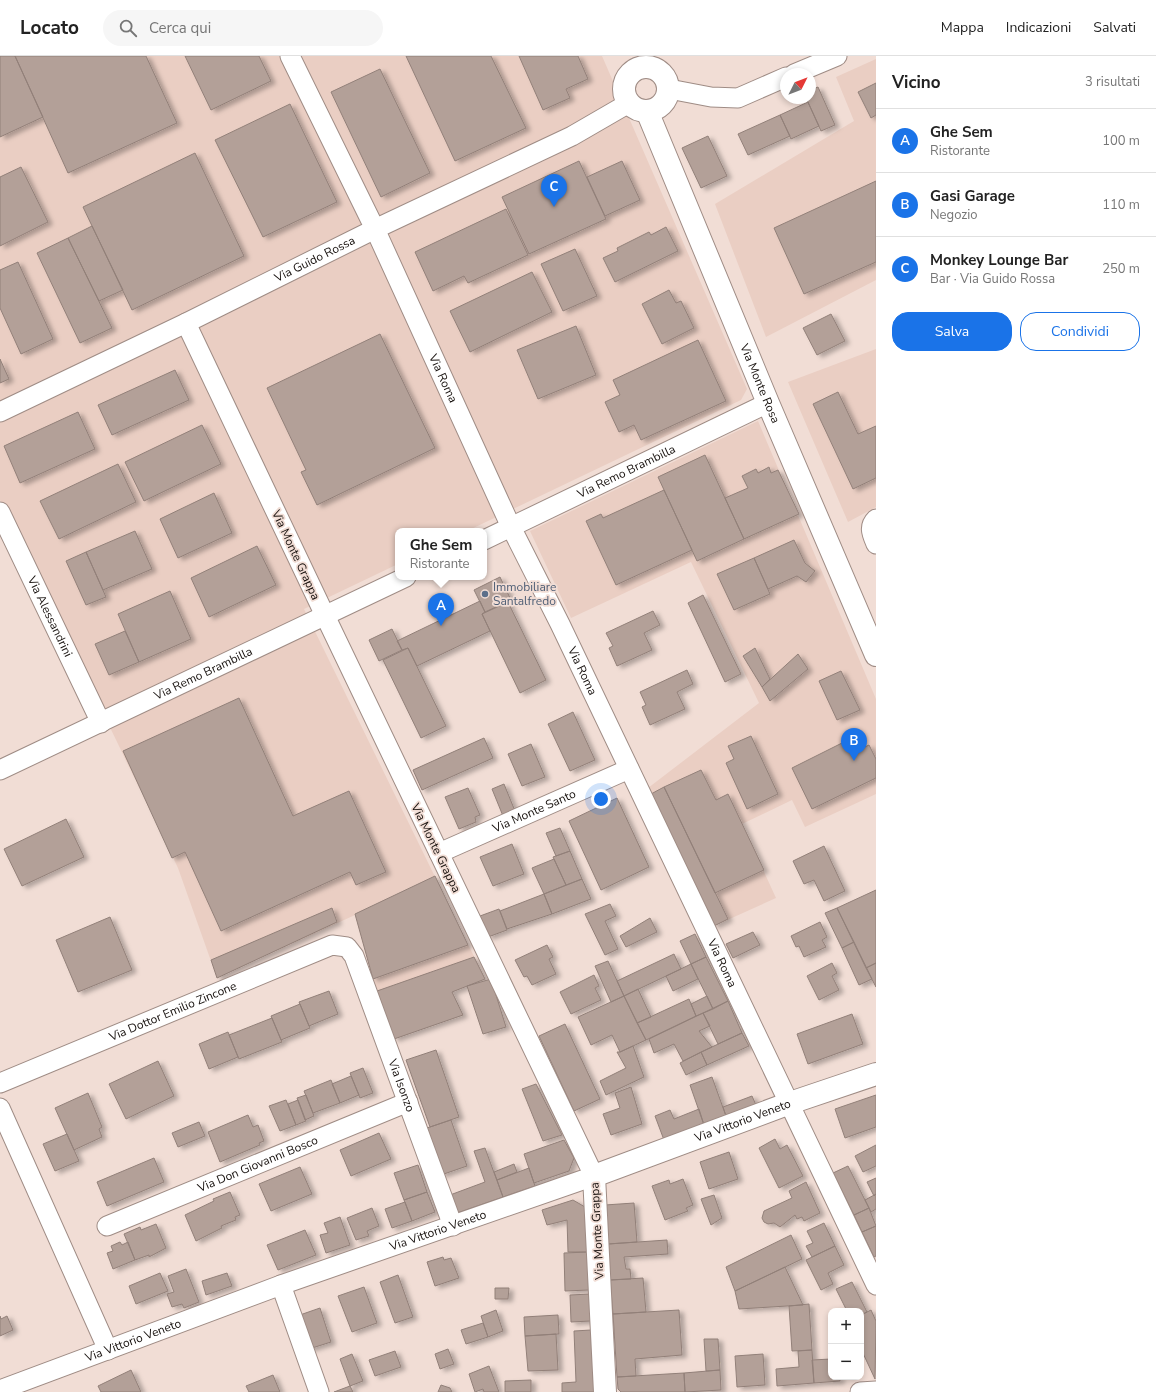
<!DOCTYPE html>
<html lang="it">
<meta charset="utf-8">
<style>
body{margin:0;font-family:"Nunito Sans",sans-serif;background:#f6f6f6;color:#222}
.controls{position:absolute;right:12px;bottom:12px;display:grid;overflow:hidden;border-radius:8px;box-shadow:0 2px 6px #0003}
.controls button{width:36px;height:36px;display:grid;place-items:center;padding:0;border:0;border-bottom:1px solid #e0e0e0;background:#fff;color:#222;font:20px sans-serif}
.compass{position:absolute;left:780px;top:12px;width:36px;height:36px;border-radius:50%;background:#fff;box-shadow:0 2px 6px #0003;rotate:48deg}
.you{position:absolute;left:601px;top:743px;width:14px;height:14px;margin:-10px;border:3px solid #fff;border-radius:50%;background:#1a73e8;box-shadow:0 0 0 6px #1a73e833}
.badge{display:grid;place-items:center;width:26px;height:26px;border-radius:50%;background:#1a73e8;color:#fff;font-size:13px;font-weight:700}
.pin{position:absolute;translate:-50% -33px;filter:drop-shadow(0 1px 2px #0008)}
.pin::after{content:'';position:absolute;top:21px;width:14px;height:12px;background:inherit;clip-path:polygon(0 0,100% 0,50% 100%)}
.popup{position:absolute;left:395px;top:472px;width:92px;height:52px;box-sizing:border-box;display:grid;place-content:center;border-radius:8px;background:#fff;filter:drop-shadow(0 1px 3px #0005);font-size:13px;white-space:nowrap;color:#767676}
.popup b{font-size:15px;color:#222}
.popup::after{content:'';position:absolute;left:50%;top:100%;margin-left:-8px;border:8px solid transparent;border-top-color:#fff}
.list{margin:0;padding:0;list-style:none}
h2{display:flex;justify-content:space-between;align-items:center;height:52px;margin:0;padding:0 16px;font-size:17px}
h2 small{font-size:13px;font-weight:400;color:#767676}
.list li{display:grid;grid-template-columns:26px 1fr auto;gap:12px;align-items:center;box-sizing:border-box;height:64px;padding:0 16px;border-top:1px solid #e0e0e0}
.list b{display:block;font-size:15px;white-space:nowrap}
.list p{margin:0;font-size:13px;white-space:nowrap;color:#767676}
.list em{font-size:13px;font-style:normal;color:#767676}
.actions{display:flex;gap:8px;padding:12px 16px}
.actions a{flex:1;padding:9px 0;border:1px solid #1a73e8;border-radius:16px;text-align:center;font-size:14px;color:#1a73e8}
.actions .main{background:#1a73e8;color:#fff}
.icon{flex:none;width:22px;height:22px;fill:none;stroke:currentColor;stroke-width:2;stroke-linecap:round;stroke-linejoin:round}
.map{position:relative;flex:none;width:876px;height:1336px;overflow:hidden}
header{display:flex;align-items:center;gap:24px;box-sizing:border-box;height:56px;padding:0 20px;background:#fff;border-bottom:1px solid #e0e0e0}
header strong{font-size:19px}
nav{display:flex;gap:22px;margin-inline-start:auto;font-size:14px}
.search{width:280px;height:36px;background:#f6f6f6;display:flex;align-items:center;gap:10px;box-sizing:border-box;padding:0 14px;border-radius:22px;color:#767676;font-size:15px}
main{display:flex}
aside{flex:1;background:#fff}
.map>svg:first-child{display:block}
.built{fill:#eacec3}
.building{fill:#b3a098;stroke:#928079;filter:url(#shadow)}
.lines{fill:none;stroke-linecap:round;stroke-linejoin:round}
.minor-casing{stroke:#9f8c85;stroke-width:21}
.tertiary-casing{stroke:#9f8c85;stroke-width:24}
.minor{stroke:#fff;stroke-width:19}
.tertiary{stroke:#fff;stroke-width:22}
.service-dot{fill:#5c6f8a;stroke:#f1ddd5;stroke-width:1.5}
.labels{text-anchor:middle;stroke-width:3.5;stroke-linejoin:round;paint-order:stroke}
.street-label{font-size:12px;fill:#16100d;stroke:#f1ddd5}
.service-label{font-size:12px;fill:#4e5e75;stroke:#f1ddd5;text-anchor:start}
</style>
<header>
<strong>Locato</strong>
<div class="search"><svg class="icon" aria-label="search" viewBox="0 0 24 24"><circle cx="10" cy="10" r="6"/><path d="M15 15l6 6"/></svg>Cerca qui</div>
<nav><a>Mappa</a><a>Indicazioni</a><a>Salvati</a></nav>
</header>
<main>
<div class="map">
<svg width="876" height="1336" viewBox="0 0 876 1336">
<defs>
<filter id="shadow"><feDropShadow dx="4.5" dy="2.5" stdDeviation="2" flood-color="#0004"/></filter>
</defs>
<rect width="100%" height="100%" fill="#f1ddd5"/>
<path class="built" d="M0,0H602L747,333L741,344L467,475H398V508L304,553L485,923L452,936L463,959L394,983L373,923L355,859L217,922L178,812L0,444Z
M876,3V224L766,281L715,148L854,65L836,21Z
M876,293V451L848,466L788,326Z
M758,365L876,643V738L805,771L792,744L742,768L776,842L714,870L648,732L759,647L691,506L571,562L530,475Z"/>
<path class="building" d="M0,0H15L43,61L0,81Z
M15,0H146L177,67L68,117Z
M185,0H259L271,25L211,54Z
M406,0H491L526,72L455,105Z
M519,0H578L588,23L566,33L570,42L543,54Z
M380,13L430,117L381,141L331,36Z
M876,27V59L871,62L858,36Z
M818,31L835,69L821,75L806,42H810V34Z
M808,46L819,70L791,83L780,59Z
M290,48L337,146L263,181L215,84Z
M780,59L790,80L748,99L738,78Z
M708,80L727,120L701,132L682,92Z
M195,97L244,200L132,254L83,151Z
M579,105L606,163L529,198L502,141Z
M622,105L640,144L605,160L587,121Z
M21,111L48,166L0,190V121Z
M876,125V206L804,238L774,172Z
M506,153L528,199L468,227L464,220L433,235L415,196Z
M92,170L123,234L99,245L68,182Z
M666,171L678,195L615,226L603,202L618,195L617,192L649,176L651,179Z
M68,182L112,272L80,287L37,197Z
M575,193L597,240L563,255L541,208Z
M18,206L53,283L21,298L0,252V214Z
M532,216L552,256L470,296L450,255Z
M669,234L676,247L681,245L694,272L662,288L642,248Z
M831,258L845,285L817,299L803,272Z
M576,270L596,319L538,343L517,294Z
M380,278L435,392L317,449L301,416L306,414L267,332Z
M698,284L726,345L641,384L634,369L619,376L605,346L620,339L613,324Z
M0,303L9,323L0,327Z
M175,314L189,344L112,379L98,349Z
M838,336L858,378L876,370V422L853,433L813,348Z
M78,356L95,393L20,427L4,390Z
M202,369L221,408L144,445L125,406Z
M705,399L744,483L697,505L658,421Z
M118,408L136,446L59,483L40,445Z
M769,411L771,417L778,414L799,458L744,483L725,442L748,432L742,420L756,413L758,417Z
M664,434L692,494L616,529L586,465L601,458L603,462Z
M214,437L232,477L178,502L160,463Z
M135,475L152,513L103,534L86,496Z
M794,484L805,507L815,515L806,526L797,520L768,533L754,502Z
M257,490L276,529L209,561L191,522Z
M86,496L106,541L86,549L66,505Z
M754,502L770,538L734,554L717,518Z
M500,521L511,544L485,556L474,534Z
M170,535L191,583L139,606L118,558Z
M703,539L741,618L725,626L688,547Z
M480,545L485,556L482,558L490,575L417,610L408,592L402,594L397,585Z
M508,546L546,624L520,637L482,558Z
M653,555L660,569L644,577L652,594L617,610L609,592L613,590L606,577Z
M392,573L402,594L379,605L369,584Z
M125,575L139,606L109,619L95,588Z
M408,592L446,670L421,682L383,604Z
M755,592L770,623L762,631L743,600Z
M798,598L808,613L770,645L762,631Z
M687,614L693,628L677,636L685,653L650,669L642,651L646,649L640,636Z
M841,615L860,654L837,664L819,625Z
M239,642L293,760L349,735L386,816L356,829L350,816L221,875L185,796L172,802L123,695Z
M573,656L595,704L570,715L548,668Z
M751,680L778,738L747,753L726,707L734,703L728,690Z
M484,682L493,702L422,734L413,714Z
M846,685L852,697L869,689L876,703V722L812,753L792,712Z
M531,688L545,721L522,730L508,698Z
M701,714L716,744L728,738L764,814L715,837L664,731Z
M504,728L515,755L503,760L492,733Z
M664,731L728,863L714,870L651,738Z
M468,732L480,759L475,761L476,766L459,773L445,741Z
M617,742L649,811L601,834L569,765Z
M66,763L84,801L22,830L4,793Z
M560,772L570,795L556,800L546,777Z
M512,788L524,818L493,830L480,801Z
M824,790L845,835L824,845L814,824L804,828L793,805Z
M570,795L582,823L566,829L553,801Z
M554,803L566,829L544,838L532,812Z
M435,820L468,889L373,923L355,858Z
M582,823L591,843L552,858L544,838Z
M876,834V907L866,912L837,852Z
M544,838L552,858L507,873L500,855Z
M610,848L616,860L605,865L618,893L605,899L585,858Z
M332,852L337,866L217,922L211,904Z
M837,852L854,886L842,892L825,857Z
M499,853L507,874L488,881L480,860Z
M110,861L132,914L78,936L56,884Z
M650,862L657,876L626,891L620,880Z
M820,866L827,881L822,884L826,891L804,901L799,890L796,891L791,880Z
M753,876L760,889L733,902L726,888Z
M695,878L706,901L691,908L680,885Z
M854,886L872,923L859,929L842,892Z
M547,889L553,901L549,903L556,918L532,929L527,920L524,921L515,904Z
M674,898L681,913L624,940L617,925Z
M474,901L485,923L452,936L463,959L394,983L377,935Z
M706,901L728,945L713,953L691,908Z
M608,905L624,940L611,946L595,910Z
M832,907L837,917L832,920L839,934L819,944L807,920Z
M876,907V931L866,912Z
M691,908L698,923L673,935L666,920Z
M594,919L599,930L595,932L601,944L571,958L560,936Z
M491,923L506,971L483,978L467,930Z
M638,933L651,961L637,967L624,940Z
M329,935L338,958L309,970L299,946Z
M624,940L646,984L620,996L612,979L591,989L578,961Z
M707,940L713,953L696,960L691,948Z
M689,943L696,960L646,984L637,967Z
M728,945L742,977L718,988L703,957Z
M300,948L310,972L281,984L271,960Z
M703,957L710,970L699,975L712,991L683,1005L674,988L654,997L649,983Z
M852,958L863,988L808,1008L797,978Z
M272,962L282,986L239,1003L229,979Z
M565,968L600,1043L574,1055L539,980Z
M228,976L238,1001L209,1013L199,988Z
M742,977L749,990L707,1009L701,996Z
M633,990L644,1021L606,1039L600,1025L626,1012L617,996H620Z
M436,994L459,1061L430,1071L406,1004Z
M701,996L707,1009L686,1019L680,1007Z
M158,1005L174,1040L126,1063L109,1028Z
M363,1012L373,1037L360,1042L350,1017Z
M351,1020L359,1039L340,1047L332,1028Z
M712,1021L726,1060L704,1069L690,1029Z
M331,1024L340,1047L313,1057L304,1035Z
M536,1028L562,1079L543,1085L522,1033Z
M631,1031L642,1068L611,1079L603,1058L620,1052L615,1037Z
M88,1037L102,1071L99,1073L102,1081L74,1094L55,1052Z
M306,1039L314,1060L305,1064L297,1042Z
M876,1039V1071L845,1082L835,1053Z
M752,1040L756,1049L726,1060L723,1051Z
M286,1044L296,1069L280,1075L269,1050Z
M298,1044L306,1065L296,1069L288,1048Z
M699,1053L704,1069L664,1084L655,1060L670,1054L674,1063Z
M248,1059L253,1071L258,1069L264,1085L259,1087L260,1089L220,1106L208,1076Z
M451,1064L467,1110L441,1119L424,1073Z
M199,1066L205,1080L178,1091L172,1077Z
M379,1077L391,1103L351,1120L340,1094Z
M67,1078L79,1105L55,1115L43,1088Z
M775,1083L780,1093L787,1089L803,1120L779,1132L759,1092Z
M564,1084L574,1102L569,1115L534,1127L524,1098Z
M876,1089V1110L863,1116L855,1100Z
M485,1092L503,1141L457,1157L450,1139L485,1126L474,1095Z
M729,1096L738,1123L709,1133L700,1106Z
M154,1102L164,1126L107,1150L97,1126Z
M514,1108L517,1116L497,1124L494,1116Z
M418,1109L427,1136L404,1144L394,1117Z
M848,1110L869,1152L854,1159L833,1117Z
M300,1111L312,1138L271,1155L259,1128Z
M529,1112L535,1130L503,1141L497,1124Z
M876,1122V1138L874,1140L867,1126Z
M683,1123L693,1149L686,1152L688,1155L665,1164L652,1130L669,1124L670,1128Z
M806,1126L820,1157L804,1165L802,1161L797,1163L795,1159L780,1171L774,1167L768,1168L764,1166L762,1162L764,1155L792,1142L789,1135Z
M230,1136L240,1159L235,1161L236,1164L221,1170L222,1172L196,1185L185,1159L214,1145L213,1143Z
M427,1136L435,1156L412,1165L404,1144Z
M876,1138V1153L871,1156L865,1144Z
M714,1139L722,1162L711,1169L701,1143Z
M573,1144L585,1151L588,1196H568L567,1164L547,1169L542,1154Z
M405,1146L412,1165L392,1172L385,1153Z
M634,1147L637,1186L608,1188L605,1149Z
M372,1152L379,1170L367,1175L369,1180L356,1184L347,1162Z
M869,1152L876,1170L862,1176L854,1159Z
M340,1161L350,1189L326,1197L320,1179L328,1177L324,1167Z
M824,1167L835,1190L812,1201L806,1190L813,1187L807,1175Z
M156,1168L166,1192L149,1201V1199L135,1204L124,1178L140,1171L141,1174Z
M876,1170V1200L874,1201L862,1176Z
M305,1174L316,1199L278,1214L267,1189Z
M791,1179L802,1203L735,1235L726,1211Z
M667,1184L668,1198L624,1201L626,1213H630L631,1223L610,1224L608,1188Z
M120,1186L122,1189L128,1186L135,1204L113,1213L107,1197L113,1195L111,1190Z
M835,1190L844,1209L828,1217L833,1228L821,1234L806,1204Z
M588,1196L589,1234L565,1235L564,1197Z
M443,1201L444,1204L451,1202L459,1222L435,1230L427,1206Z
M785,1211L803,1249L739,1253L735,1235Z
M186,1213L199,1246L184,1252L182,1248L172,1251L167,1238L174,1236L168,1220Z
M160,1217L168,1235L136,1248L129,1230Z
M227,1217L232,1230L206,1239L202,1225Z
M398,1219L413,1261L395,1267L380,1226Z
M643,1222L646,1256L613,1258L610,1224Z
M852,1226L867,1256L861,1259V1255H847L836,1233Z
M364,1231L377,1267L352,1276L338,1240Z
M495,1232H509L508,1243H495Z
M590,1238L591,1265L571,1266L570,1239Z
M809,1248L812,1294L792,1295L789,1250Z
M320,1252L331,1286L309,1293L297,1260Z
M496,1254L503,1275L488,1281L481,1260Z
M679,1254L682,1299L635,1303L636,1320L617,1321L613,1258Z
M871,1254L876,1265L875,1323L861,1293V1259Z
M558,1259L559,1278L525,1280L524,1261Z
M0,1260L1,1263L7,1260L13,1274L0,1280Z
M483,1267L488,1281L466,1288L461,1274Z
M591,1274L594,1336H562V1327L576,1326L574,1275Z
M556,1278L558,1314L528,1315L525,1280Z
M704,1283H718L720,1314L706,1315Z
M448,1293L454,1308L440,1313L435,1298Z
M812,1294L814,1327L777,1330L776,1313L799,1311L798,1295Z
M395,1295L401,1311L375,1320L369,1304Z
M352,1298L363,1325L350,1330L340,1303Z
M763,1298L765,1329L737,1331L735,1300Z
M831,1303V1321H840V1325L814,1327L812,1304Z
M489,1310L499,1336H484L483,1333L475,1336L469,1318Z
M131,1314L141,1336H101L98,1330Z
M720,1314L721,1334L685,1336L684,1317Z
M684,1317L685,1336H621L618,1333L617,1321Z
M273,1319L280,1336H249L246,1330Z
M531,1324V1336H505V1325Z
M441,1329L450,1332L452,1336H438Z
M350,1330L353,1336H334Z"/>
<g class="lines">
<g class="minor-casing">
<g id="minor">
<path id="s1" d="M290,0L375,173L511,471L560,568L876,1229"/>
<path d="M794,18L837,0"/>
<path d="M669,33L711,41L738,42L786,21"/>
<path id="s2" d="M0,356L186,267L375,173L572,80L629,47"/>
<path id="s3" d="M0,456L101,667"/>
<path d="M876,463C868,471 872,478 876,488"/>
<path id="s4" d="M484,484L768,347"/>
<path id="s5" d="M0,714L406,521"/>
<path id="s6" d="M439,797L629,713"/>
<path id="s7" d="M0,1027L332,889L347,891L354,900L453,1170"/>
<path d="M0,1052L108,1294"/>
<path id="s8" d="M107,1170L408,1046"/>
<path d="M281,1229L319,1336"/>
<path id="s9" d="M0,1334L281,1229L594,1120L330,570L186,267"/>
<path d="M860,1336L876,1335"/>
</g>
</g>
<g class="tertiary-casing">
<g id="tertiary">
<circle cx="646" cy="33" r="22"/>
<path id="s10" d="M647,55L768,347L876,599"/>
<path id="s11" d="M605,1336L594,1120L790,1047L876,1018"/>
</g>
</g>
<use href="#minor" class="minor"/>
<use href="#tertiary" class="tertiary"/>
</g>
<circle class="service-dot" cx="485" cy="538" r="4"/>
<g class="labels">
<g class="street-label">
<text dy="4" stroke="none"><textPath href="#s2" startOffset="350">Via Guido Rossa</textPath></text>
<text dy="4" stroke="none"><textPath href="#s1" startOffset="357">Via Roma</textPath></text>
<text dy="4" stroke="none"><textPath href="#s10" startOffset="295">Via Monte Rosa</textPath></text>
<text dy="4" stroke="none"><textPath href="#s4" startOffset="158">Via Remo Brambilla</textPath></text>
<text transform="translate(296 499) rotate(65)" y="4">Via Monte Grappa</text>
<text dy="4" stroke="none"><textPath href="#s3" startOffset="116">Via Alessandrini</textPath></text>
<text dy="4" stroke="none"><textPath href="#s1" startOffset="681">Via Roma</textPath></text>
<text dy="4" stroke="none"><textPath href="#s5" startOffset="225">Via Remo Brambilla</textPath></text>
<text dy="4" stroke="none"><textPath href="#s6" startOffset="104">Via Monte Santo</textPath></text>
<text transform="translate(436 792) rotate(64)" y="4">Via Monte Grappa</text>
<text dy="4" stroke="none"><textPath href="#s1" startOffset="1005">Via Roma</textPath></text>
<text dy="4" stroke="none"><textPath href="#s7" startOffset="187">Via Dottor Emilio Zincone</textPath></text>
<text dy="4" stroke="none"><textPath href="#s7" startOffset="524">Via Isonzo</textPath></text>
<text dy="4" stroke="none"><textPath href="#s11" startOffset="375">Via Vittorio Veneto</textPath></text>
<text dy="4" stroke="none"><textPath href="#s8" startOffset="163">Via Don Giovanni Bosco</textPath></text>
<text dy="4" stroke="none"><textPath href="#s9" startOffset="466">Via Vittorio Veneto</textPath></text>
<text transform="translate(597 1175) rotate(-93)" y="4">Via Monte Grappa</text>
<text dy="4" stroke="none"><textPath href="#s9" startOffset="142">Via Vittorio Veneto</textPath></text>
</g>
<g class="service-label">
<text x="493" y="535">Immobiliare<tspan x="493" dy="14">Santalfredo</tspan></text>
</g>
</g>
</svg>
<div class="controls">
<button>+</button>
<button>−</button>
</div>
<svg class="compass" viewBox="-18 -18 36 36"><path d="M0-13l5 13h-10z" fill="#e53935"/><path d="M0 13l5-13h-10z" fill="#767676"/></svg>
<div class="you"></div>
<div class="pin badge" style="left:441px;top:570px">A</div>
<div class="popup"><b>Ghe Sem</b>Ristorante</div>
<div class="pin badge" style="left:854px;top:705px">B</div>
<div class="pin badge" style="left:554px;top:151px">C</div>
</div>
<aside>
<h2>Vicino<small>3 risultati</small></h2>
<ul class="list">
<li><span class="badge">A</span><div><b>Ghe Sem</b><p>Ristorante</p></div><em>100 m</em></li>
<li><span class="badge">B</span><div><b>Gasi Garage</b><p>Negozio</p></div><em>110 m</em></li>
<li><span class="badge">C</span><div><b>Monkey Lounge Bar</b><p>Bar · Via Guido Rossa</p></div><em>250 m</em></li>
</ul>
<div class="actions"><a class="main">Salva</a><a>Condividi</a></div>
</aside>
</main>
